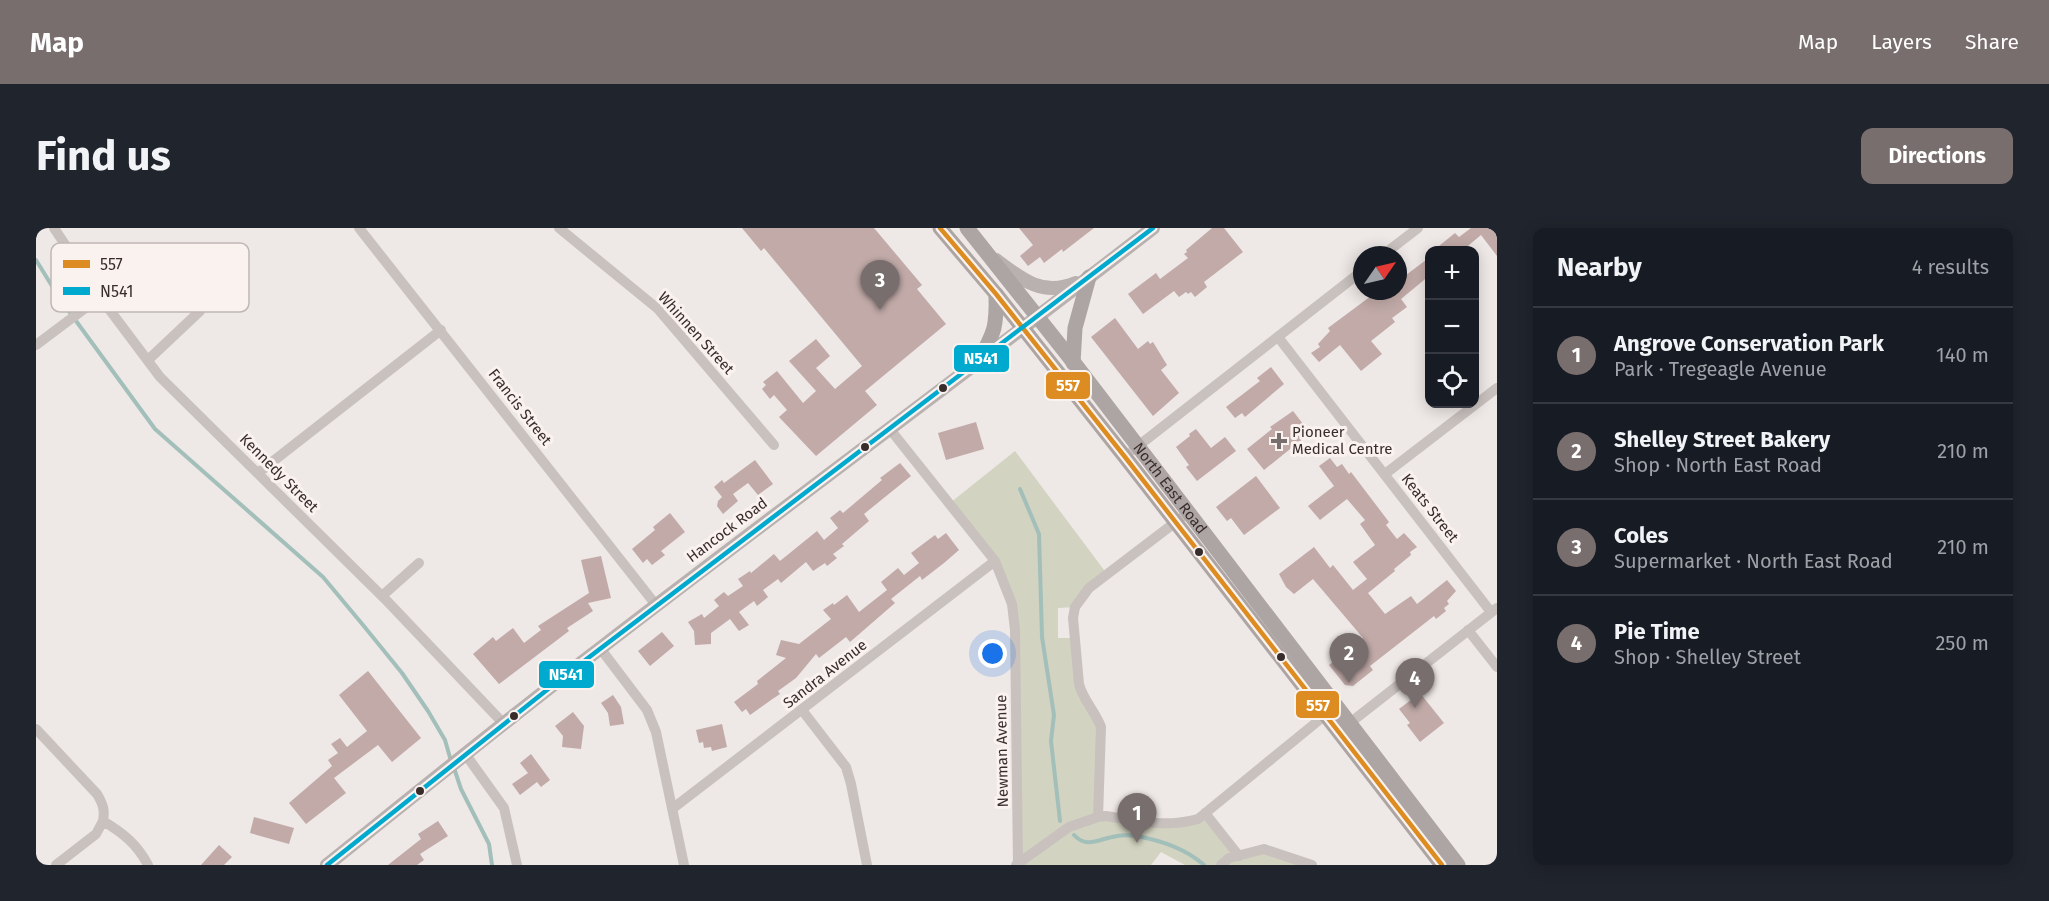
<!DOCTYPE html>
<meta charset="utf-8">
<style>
body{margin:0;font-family:"Fira Sans",sans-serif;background:#20242c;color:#f1f3f6}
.controls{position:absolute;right:18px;top:18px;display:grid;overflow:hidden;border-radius:12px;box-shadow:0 3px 15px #0003}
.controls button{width:54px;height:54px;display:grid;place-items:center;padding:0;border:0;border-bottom:2px solid #363941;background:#171b24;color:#f1f3f6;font:30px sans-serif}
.compass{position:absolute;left:1317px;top:18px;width:54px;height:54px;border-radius:50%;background:#171b24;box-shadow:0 3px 15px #0003;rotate:56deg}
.you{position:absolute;left:957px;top:426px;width:21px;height:21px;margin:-15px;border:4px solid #fff;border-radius:50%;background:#1a73e8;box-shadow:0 0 0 9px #1a73e833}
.badge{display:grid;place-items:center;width:39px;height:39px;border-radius:50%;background:#786e6d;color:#fff;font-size:20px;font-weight:700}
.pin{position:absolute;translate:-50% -50px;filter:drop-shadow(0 2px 3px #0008)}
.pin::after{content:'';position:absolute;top:32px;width:21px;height:18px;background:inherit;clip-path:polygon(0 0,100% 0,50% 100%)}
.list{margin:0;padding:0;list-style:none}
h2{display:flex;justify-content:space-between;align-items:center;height:78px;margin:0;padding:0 24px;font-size:26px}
h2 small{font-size:20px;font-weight:400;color:#9ea1a6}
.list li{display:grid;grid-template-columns:39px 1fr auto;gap:18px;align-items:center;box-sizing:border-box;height:96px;padding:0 24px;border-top:2px solid #363941}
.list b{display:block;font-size:22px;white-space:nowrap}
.list p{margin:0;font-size:20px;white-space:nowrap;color:#9ea1a6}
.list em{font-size:20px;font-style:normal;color:#9ea1a6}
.icon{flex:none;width:33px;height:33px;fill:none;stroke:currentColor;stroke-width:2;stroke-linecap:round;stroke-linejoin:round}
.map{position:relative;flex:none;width:1461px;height:637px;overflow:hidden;border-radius:12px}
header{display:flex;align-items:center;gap:36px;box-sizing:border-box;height:84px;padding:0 30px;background:#786e6d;color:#fff}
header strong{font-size:28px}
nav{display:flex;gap:33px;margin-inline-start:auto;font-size:21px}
.intro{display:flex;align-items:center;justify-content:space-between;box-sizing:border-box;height:144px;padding:0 36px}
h1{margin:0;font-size:42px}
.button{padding:15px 27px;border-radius:12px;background:#786e6d;color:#fff;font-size:21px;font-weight:700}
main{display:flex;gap:36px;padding:0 36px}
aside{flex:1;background:#171b24;border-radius:12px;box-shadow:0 3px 15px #0003}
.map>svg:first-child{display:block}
.green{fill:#d3d3c1}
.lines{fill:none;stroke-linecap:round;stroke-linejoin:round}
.stream{stroke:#a3bfba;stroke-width:4}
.building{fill:#c1aaa8}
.street{stroke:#c8c1be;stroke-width:10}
.secondary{stroke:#b8b1af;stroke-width:14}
.primary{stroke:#ada5a3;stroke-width:15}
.bus-1-casing{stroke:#faf2ef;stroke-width:9}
.bus-2-casing{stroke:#faf2ef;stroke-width:9}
.bus-1{stroke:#dc8c20;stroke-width:4.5}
.bus-2{stroke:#00a9ce;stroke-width:4.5}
.bus-dot{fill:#392d2c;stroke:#faf2ef;stroke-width:2}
.poi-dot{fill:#786e6d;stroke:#faf2ef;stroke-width:2}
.labels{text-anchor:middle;stroke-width:6;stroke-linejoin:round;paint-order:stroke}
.street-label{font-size:15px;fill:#392d2c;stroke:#faf2ef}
.poi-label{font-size:15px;fill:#392d2c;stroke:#faf2ef;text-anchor:start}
.key{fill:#faf2ef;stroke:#c0b7b4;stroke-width:1.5}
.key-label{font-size:16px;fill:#392d2c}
.line-badge{stroke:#faf2ef;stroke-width:2}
.badge-label{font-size:16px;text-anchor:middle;font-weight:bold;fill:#fff}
</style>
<header>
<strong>Map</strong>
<nav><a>Map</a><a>Layers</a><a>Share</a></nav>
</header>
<div class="intro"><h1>Find us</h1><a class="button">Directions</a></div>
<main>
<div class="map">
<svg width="1461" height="637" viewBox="0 0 1461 637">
<rect width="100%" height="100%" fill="#eee8e6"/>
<path class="green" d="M979,223L1071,346L1039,379L1022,380V410H1039L1043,456L1060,486L1062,589L1123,597L1169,585L1203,628L1228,621L1276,637H1149L1125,624L1115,637H980L979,402L965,347L914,275Z"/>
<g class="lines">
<path class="stream" d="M0,32L24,71L119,201L287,349L327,397L366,445L392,483L409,512L415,533
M984,261L1003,306L1006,409L1018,487L1015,513L1024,593
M418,540L425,561L453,616L456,637
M1038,607C1050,620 1061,612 1076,609C1083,607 1093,607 1100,608C1123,612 1150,621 1168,637"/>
</g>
<path class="building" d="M706,0H838L886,57L881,61L910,96L829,163L841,177L780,228L743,189L751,182L738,167L734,171L726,161L730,157L727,154L741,143L767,175L780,163L753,133L780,111L794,128L780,140L799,161L826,138L728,20L725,23Z
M983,0H1058L1027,24L1026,21L1008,35L1004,29L992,38L984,28L997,17Z
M1176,0H1188L1207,24L1168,54L1171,59L1159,69L1155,64L1152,66L1150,64L1143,69L1138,63L1107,86L1092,66L1120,45L1124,51L1152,30L1148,26L1151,24L1150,22Z
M1435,0H1461V28L1445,7L1427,22H1398L1419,5L1423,9Z
M1394,29V47L1365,71L1371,79L1356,90L1359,94L1335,113L1346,126L1325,143L1304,117L1283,134L1275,125L1284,119L1282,116L1294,103L1292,100L1339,65L1343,71L1353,63H1362V60L1369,55L1366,50Z
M1079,90L1102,121L1112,113L1114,116L1117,114L1131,137L1125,142L1143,165L1117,188L1055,109Z
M1235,139L1248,156L1209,189L1206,185L1199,190L1190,179L1224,153L1221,150Z
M1257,183L1274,205L1228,242L1211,221L1236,201L1234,199Z
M940,194L948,221L910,232L902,205Z
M1160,201L1175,220L1189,209L1200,223L1161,253L1150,239L1153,237L1140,219L1154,208L1153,206Z
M1294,230L1301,239L1306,236L1313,246L1315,244L1353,294L1350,297L1361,311L1368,305L1381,319L1374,324L1375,327L1358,341L1359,343L1332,365L1349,386L1375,368L1381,376L1411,352L1420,363L1411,373L1413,376L1408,380L1410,383L1400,391L1398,388L1334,438L1337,442L1317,458L1309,457L1293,437L1327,410L1277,351L1258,366L1250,359L1243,346L1278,319L1294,340L1297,337L1317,362L1331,351L1317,334L1339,317L1324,296L1329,292L1311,271L1284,292L1272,278L1298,258L1283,238Z
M719,232L737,256L722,267L712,255L697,266L702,273L687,286L681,278L682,273L686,269L678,259L686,252L688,255Z
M864,235L875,248L828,286L833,293L806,316L808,318L797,326L801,330L791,338L789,335L777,343L770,334L745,355L742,351L727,362L732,369L721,378L718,373L703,384L713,397L703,403L694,391L675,405V416L659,417L658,403L652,394L666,386L668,390L683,378L678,372L688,364L692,368L707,358L702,351L714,343L715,345L738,326L744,333L781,303L788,312L802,300L794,290L804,282L807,285L846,252L844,250Z
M1220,248L1244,280L1208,307L1195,290L1191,293L1180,279Z
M634,285L649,304L625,323L629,327L616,337L611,331L607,335L596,321L619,302L617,299Z
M910,305L923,322L908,335L886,352L884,348L855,371L859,375L814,414L810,409L783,430L780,426L760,450L742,463L744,466L735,472L714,487L710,481L706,484L698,474L722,456L721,453L750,430L740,427L745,412L763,416L795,391L787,382L797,375L798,377L811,367L823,384L851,362L845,354L862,340L868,347L883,335L875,325L899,307L902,311Z
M565,328L575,370L552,375L557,383L531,400L533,403L463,456L437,426L457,409L460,413L477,400L488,415L505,402L502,398L553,365L545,332Z
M626,404L638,418L614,438L602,423Z
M332,443L385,510L356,534L342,517L298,550L310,565L270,596L253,575L296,538L292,532L302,525L295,516L304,510L311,519L331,503L303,467Z
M1384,465L1408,495L1384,514L1371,497L1374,495L1363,481Z
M577,467L585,479L588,496L574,498L572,485L565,475Z
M537,484L548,498L545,521L526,519L527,508L519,498Z
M686,496L691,519L676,523L675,519L668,520L667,514L663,515L660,502Z
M495,526L514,552L505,559L501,554L484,567L476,556L492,545L484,535Z
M218,589L258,600L253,616L214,605Z
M402,593L412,608L384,626L388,632L381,637H352L385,611L382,606Z
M183,617L196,629L188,637H165Z"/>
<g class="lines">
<path class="street" d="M18,0L64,69L124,149L351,373L467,495
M323,0L620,377
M523,0L622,81L738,217
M1347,27L1382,0
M1242,109L1455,384
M0,117L64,69
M112,132L164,83
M853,200L959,333L976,376L979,402L982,635
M1097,222L1326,43
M222,245L405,102
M1349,246L1461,160
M1145,290L1053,360L1039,379L1037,390L1043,456C1047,472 1059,483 1065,499L1062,589L1070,588C1103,593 1129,600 1162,591L1293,484
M346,368L383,335
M1432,402L1461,439
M564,420L611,482L620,504L648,637
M766,482L810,539L815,556L831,637
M1310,498L1461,380
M0,501L61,566C67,576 69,582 67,593C87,605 101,616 112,637
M430,527L468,580L481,637
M636,581L959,333
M1169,585L1203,628
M20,637L60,606L67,593
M980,637L1033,599L1062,589
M1185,637L1193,630L1228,621L1276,637"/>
<path class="secondary" d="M960,32C986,52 1007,69 1040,55
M291,637C382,564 473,490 566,419C749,278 934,142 1117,0"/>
<g class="primary">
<path d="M904,0L960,66L1089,229L1406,637"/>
<path id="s1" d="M931,0L1042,140L1422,637"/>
<path d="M942,135C958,104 961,101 960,66"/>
<path d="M1037,135L1039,100L1053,49"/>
</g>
<g class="bus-1-casing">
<path id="bus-1" d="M904,0L960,66L1089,229L1406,637"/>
</g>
<g class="bus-2-casing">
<path id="bus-2" d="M291,637L531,446L1117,0"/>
</g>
<use href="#bus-1" class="bus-1"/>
<use href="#bus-2" class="bus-2"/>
</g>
<g class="bus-dot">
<circle cx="907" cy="160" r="5"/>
<circle cx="829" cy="219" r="5"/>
<circle cx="1163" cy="324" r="5"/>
<circle cx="1245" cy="429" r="5"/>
<circle cx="478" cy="488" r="5"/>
<circle cx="384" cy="563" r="5"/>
</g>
<path class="poi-dot" d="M1240 204h6v6h6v6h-6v6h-6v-6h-6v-6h6z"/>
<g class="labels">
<g class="street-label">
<text transform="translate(660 105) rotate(48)" y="5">Whinnen Street</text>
<text transform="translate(484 179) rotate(52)" y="5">Francis Street</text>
<text transform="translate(243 245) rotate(45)" y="5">Kennedy Street</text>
<text dy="5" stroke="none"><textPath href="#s1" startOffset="330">North East Road</textPath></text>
<text transform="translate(1394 280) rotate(52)" y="5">Keats Street</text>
<text transform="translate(691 302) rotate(-37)" y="5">Hancock Road</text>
<text transform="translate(789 446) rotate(-38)" y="5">Sandra Avenue</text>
<text transform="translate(966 523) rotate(-91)" y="5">Newman Avenue</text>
</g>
<g class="poi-label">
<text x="1256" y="209">Pioneer<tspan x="1256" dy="17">Medical Centre</tspan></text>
</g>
</g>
<rect x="15" y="15" width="198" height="69" rx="9" class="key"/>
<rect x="27" y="32" width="27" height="8" fill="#dc8c20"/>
<rect x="27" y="59" width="27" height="8" fill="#00a9ce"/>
<g class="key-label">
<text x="64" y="42">557</text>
<text x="64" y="69">N541</text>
</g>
<g class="line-badge">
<rect x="917" y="116" width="57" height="29" rx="6" fill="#00a9ce"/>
<rect x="1009" y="143" width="46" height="29" rx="6" fill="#dc8c20"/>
<rect x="502" y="432" width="57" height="29" rx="6" fill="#00a9ce"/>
<rect x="1259" y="462" width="45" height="29" rx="6" fill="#dc8c20"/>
</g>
<g class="badge-label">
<text x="945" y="136">N541</text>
<text x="1032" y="163">557</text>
<text x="530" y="452">N541</text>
<text x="1282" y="483">557</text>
</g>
</svg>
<div class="controls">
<button>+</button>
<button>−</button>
<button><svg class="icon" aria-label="locate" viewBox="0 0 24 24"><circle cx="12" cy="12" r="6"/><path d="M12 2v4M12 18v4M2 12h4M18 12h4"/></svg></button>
</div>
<svg class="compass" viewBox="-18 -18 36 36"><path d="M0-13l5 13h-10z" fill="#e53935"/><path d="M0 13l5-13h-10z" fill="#9ea1a6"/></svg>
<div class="you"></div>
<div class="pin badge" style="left:1101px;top:615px">1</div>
<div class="pin badge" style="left:1313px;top:455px">2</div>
<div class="pin badge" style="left:844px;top:82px">3</div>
<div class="pin badge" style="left:1379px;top:480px">4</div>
</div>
<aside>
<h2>Nearby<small>4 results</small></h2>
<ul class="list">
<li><span class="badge">1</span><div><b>Angrove Conservation Park</b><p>Park · Tregeagle Avenue</p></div><em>140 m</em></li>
<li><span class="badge">2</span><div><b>Shelley Street Bakery</b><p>Shop · North East Road</p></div><em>210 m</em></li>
<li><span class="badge">3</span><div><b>Coles</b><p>Supermarket · North East Road</p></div><em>210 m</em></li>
<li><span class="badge">4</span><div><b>Pie Time</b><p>Shop · Shelley Street</p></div><em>250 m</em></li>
</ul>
</aside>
</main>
